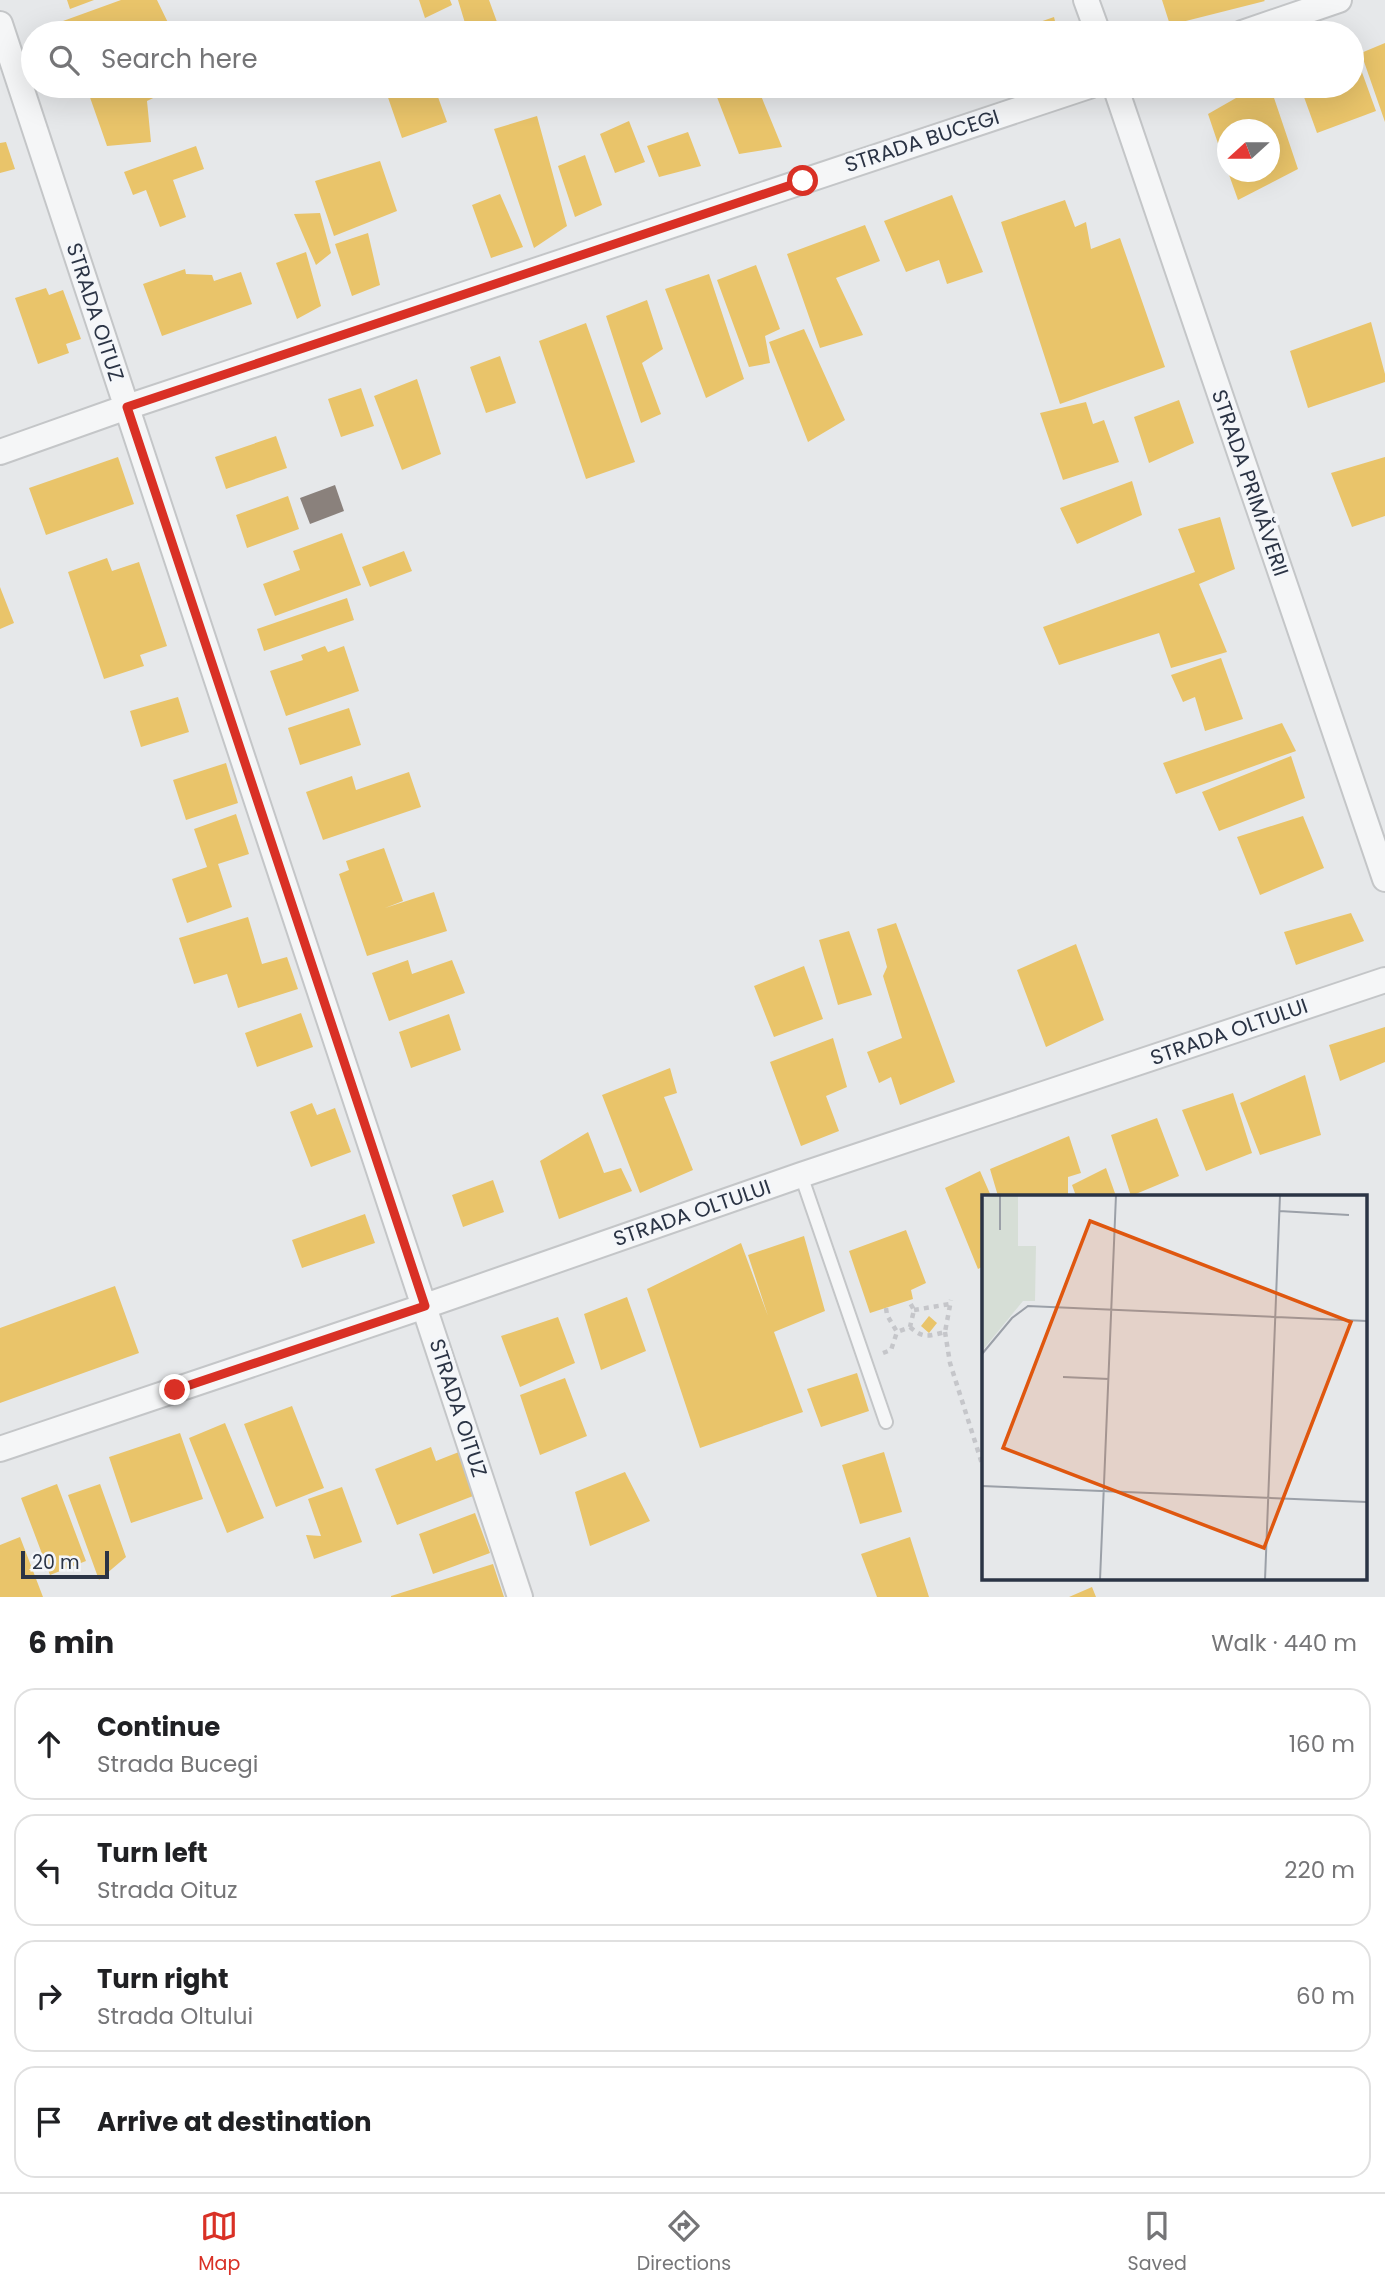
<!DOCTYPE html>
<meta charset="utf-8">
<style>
body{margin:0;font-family:Poppins,sans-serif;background:#f6f6f6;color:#202124}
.compass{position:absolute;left:1217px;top:119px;width:63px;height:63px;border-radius:50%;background:#fff;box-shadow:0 7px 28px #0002;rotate:249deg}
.scale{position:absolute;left:21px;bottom:18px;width:88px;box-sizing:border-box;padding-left:7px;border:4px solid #2b3445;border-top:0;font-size:19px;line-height:24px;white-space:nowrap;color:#2b3445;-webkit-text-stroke:5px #f4f6f9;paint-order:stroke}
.stop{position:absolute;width:21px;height:21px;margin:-16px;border:5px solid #d93025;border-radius:50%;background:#fff}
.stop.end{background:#d93025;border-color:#fff;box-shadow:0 2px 7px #0008}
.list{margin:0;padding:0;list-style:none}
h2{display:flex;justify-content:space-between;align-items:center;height:91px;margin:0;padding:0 28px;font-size:30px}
h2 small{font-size:23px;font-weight:400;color:#757577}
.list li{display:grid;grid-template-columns:46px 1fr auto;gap:21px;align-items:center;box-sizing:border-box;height:112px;margin:0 14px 14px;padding:0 14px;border:2px solid #e0e0e0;border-radius:21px}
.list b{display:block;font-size:26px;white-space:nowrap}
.list p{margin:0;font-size:23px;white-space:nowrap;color:#757577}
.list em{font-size:23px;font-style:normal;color:#757577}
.icon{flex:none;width:38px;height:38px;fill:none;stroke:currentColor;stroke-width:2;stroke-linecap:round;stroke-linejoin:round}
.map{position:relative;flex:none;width:1385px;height:1597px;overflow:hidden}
.search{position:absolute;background:#fff;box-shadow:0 7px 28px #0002;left:21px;right:21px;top:21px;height:77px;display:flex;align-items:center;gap:18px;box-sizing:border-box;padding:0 24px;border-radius:38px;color:#757577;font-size:26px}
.sheet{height:595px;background:#fff}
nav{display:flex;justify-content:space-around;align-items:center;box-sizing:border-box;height:98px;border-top:2px solid #e0e0e0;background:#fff;font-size:19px;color:#757577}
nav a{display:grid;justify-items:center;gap:4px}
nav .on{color:#d93025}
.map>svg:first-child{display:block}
.homes{fill:#e9c46a}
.industry{fill:#8a817c}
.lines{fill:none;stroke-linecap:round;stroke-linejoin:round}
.service-casing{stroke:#c4c6c8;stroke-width:16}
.minor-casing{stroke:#c4c6c8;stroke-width:28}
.path{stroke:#c5c6ca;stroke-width:4.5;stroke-dasharray:5 5;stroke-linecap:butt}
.service{stroke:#f5f6f7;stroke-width:12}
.minor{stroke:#f5f6f7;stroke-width:24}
.route{stroke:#d93025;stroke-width:9}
.labels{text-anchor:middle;stroke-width:7;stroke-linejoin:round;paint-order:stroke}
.street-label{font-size:21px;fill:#2b3445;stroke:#f4f6f9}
.inset-road{fill:none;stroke:#9ba0a8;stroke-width:2}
.view{fill:#df570f;fill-opacity:0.15;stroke:#df570f;stroke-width:3.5}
.inset-edge{fill:none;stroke:#2b3445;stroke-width:3.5}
</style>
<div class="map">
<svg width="1385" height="1597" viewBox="0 0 1385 1597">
<rect width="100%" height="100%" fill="#e6e8ea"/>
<path class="homes" d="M67,0H94L70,9Z
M121,0H157L173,33H68L63,21Z
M419,0H450L452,5L425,18Z
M458,0H489L501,33H468Z
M1162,0H1264L1265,1L1170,25Z
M1054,17L1058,33H1008Z
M1385,43V122L1361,53Z
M1355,53L1376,111L1317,133L1300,86H1352V54Z
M86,86H178L147,101L151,142L107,146Z
M384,86H434L447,122L402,138Z
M730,86H757L782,147L739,154L715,92Z
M1257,86H1270L1298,169L1238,200L1228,172H1270V130H1228L1227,170L1208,114Z
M537,116L567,226L534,248L494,129Z
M629,121L645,162L615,173L600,134Z
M688,132L701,166L659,177L647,146Z
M6,142L15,169L0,173V143Z
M196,146L204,169L173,180L186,217L160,227L146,190L133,195L124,172Z
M585,155L602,205L575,217L558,166Z
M380,161L397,211L334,236L315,181Z
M500,194L523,247L491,258L472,205Z
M952,195L983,272L947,284L939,260L906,272L884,221Z
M1065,200L1075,227L1086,222L1091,249L1120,238L1165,367L1060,404L1001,222Z
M320,213L331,253L316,265L294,214Z
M865,225L880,261L836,278L863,335L820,348L787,254Z
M368,233L380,285L352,296L335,244Z
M306,252L321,306L297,319L276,263Z
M756,265L780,329L765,336L770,363L749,367L717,280Z
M185,269L186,274L212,275L214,281L241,272L252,304L162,336L143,284Z
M709,274L744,379L706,398L665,289Z
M46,288L49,295L63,290L81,339L66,344L69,353L38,364L15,298Z
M647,300L663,349L642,363L661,414L641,423L606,316Z
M1371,322L1385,374V382L1308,408L1290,351Z
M586,323L635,462L586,479L539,341Z
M804,329L845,420L808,442L769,342Z
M500,356L516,403L486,413L470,367Z
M417,379L441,454L402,470L374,396Z
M361,388L374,426L341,437L328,399Z
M1179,400L1194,443L1149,463L1134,417Z
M1086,402L1093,424L1104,420L1119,462L1063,480L1040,413Z
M276,436L287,468L226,489L215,457Z
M118,457L134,504L46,535L29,488Z
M1385,457V516L1352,527L1331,473Z
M1132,481L1142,515L1077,544L1060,508Z
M288,496L299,529L247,548L236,515Z
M1220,517L1235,569L1199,584L1227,652L1171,668L1159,633L1059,665L1043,627L1195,572L1178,529Z
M342,533L361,585L275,616L263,584L300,570L293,551Z
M404,551L412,571L370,587L362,567Z
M107,558L112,571L139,562L167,646L140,655L144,666L104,679L68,572Z
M0,587L14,623L0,629Z
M347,598L354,620L264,651L257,629Z
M325,646L328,652L344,646L359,691L286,716L270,671L303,660L301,655Z
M1221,658L1243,719L1205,731L1195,697L1183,702L1171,675Z
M178,697L189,732L141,747L130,711Z
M349,708L361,745L300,765L288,728Z
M1282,723L1296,751L1176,794L1163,763Z
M1291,756L1305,798L1219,831L1202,792Z
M226,763L238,803L186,820L173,780Z
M409,772L421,807L323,840L306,792L352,776L356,790Z
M236,814L249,854L218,864L232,907L187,923L172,879L207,867L194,829Z
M1303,816L1324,868L1260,895L1237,837Z
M384,848L403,901L385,908L434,892L447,931L367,956L339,874L349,870L346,861Z
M1351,913L1364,941L1296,965L1284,932Z
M248,917L262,964L287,957L298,989L238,1008L227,974L194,984L179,938Z
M896,923L955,1082L900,1105L891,1077L879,1083L867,1052L902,1038L883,976L887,967L877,929Z
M849,931L872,995L838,1005L819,940Z
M1076,944L1104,1020L1046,1047L1017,970Z
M408,960L412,974L452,960L465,993L389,1021L372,973Z
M804,966L823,1019L774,1037L754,986Z
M301,1013L313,1047L257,1067L245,1033Z
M449,1014L461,1050L411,1068L399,1032Z
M1385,1027V1062L1340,1081L1329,1045Z
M833,1038L847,1087L826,1096L839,1131L801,1146L770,1062Z
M670,1068L677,1093L664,1097L693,1170L640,1193L602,1095Z
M1305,1075L1321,1135L1260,1155L1240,1103Z
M1233,1093L1252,1153L1206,1171L1182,1110Z
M312,1103L317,1115L335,1108L351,1152L311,1167L290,1112Z
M1157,1118L1179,1176L1131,1196L1111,1135Z
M588,1132L604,1173L621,1168L632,1191L559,1219L540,1161Z
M1069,1136L1081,1173L1068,1177V1196H998L990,1169Z
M1106,1168L1116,1196H1076L1072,1185Z
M980,1171L991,1196H984V1266L978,1269L945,1188Z
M493,1180L504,1212L463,1227L452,1195Z
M365,1214L375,1243L302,1268L292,1240Z
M906,1230L926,1283L911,1290L913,1299L870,1313L849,1251Z
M804,1236L825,1311L774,1332L803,1412L700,1448L647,1289L741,1243L768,1316L748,1255Z
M115,1286L139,1353L0,1403V1328Z
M627,1297L646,1351L601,1370L584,1314Z
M929,1316L937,1323L929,1333L921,1326Z
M558,1317L575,1363L520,1387L501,1336Z
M857,1373L869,1411L821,1427L807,1389Z
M565,1378L587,1436L540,1455L520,1395Z
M292,1406L324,1488L276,1507L244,1424Z
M225,1423L264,1518L227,1533L189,1438Z
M180,1433L203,1499L131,1523L109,1457Z
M431,1447L436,1461L464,1450L481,1493L397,1525L375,1469Z
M884,1452L902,1512L860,1524L842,1465Z
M625,1472L650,1521L590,1546L575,1492Z
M57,1484L86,1561L50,1575L21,1498Z
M100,1484L126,1557L99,1580L68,1495Z
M342,1487L362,1542L314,1559L306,1535L321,1536L308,1499Z
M475,1513L490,1553L433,1574L419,1534Z
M20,1537L43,1597H0V1545Z
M910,1537L929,1597H877L861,1554Z
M493,1564L504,1597H391V1596Z
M1092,1587L1096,1597H1069Z"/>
<path class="industry" d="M335,485L344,511L310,524L300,498Z"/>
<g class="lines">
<g class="service-casing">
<path id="service" d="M801,1175L886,1422"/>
</g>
<g class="minor-casing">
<path id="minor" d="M1086,0L1098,33
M0,24L520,1597
M1242,33L1339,0
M1115,86L1385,879
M0,452L127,407L1089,86
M0,1449L425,1306L801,1175L1385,980"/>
</g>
<path class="path" d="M886,1308L887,1315L897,1332L910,1327L914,1310L909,1301
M914,1310L950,1304
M910,1327C923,1339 929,1336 945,1332L951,1300
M945,1332L950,1363L984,1470
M883,1353L891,1350L897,1332"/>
<use href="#service" class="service"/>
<use href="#minor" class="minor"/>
</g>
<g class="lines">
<path class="route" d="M175,1390L425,1306L127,407L803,181"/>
</g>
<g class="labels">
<g class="street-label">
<text transform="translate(922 141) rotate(-18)" y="7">STRADA BUCEGI</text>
<text transform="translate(95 312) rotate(72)" y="7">STRADA OITUZ</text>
<text transform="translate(1250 483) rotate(71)" y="7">STRADA PRIMĂVERII</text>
<text transform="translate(1229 1032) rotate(-19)" y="7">STRADA OLTULUI</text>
<text transform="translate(692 1213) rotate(-19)" y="7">STRADA OLTULUI</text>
<text transform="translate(458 1408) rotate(72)" y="7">STRADA OITUZ</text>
</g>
</g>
<g transform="translate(982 1195)">
<rect width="385" height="385" fill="#e6e8ea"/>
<path d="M20,0H36V51H54L53,106H41L0,156V3Z" fill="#d6ded6"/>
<path class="inset-road" d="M297,16L367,20M18,35V0M0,159L30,123L46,111L385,126M81,182L127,184M0,291L385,307M118,385L134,0M283,385L298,0"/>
<path class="view" d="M108,26L369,127L282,353L21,253Z"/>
<rect width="385" height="385" class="inset-edge"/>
</g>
</svg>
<svg class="compass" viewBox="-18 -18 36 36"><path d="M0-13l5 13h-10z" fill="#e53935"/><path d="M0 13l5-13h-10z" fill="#757577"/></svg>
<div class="scale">20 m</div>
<div class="stop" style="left:803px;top:181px"></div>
<div class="stop end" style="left:175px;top:1390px"></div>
<div class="search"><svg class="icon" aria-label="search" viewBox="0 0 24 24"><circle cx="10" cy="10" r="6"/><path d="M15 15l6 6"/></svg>Search here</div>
</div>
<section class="sheet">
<h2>6 min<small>Walk · 440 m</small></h2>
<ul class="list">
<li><svg class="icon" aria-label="ahead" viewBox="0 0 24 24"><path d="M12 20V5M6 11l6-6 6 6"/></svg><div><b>Continue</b><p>Strada Bucegi</p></div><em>160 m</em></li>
<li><svg class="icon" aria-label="left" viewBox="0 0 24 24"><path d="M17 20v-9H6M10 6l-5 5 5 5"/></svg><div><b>Turn left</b><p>Strada Oituz</p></div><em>220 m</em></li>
<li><svg class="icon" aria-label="right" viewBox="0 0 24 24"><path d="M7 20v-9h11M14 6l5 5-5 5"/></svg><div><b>Turn right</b><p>Strada Oltului</p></div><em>60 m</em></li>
<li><svg class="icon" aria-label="arrive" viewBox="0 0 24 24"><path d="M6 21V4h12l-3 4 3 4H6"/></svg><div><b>Arrive at destination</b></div></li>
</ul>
</section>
<nav>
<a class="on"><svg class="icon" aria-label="map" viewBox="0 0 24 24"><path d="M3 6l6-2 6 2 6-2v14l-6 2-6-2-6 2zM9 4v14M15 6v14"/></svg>Map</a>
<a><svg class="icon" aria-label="directions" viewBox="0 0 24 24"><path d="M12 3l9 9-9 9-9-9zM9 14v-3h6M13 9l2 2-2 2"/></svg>Directions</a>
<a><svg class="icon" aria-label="saved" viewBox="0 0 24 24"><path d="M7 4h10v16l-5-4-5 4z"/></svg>Saved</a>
</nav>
